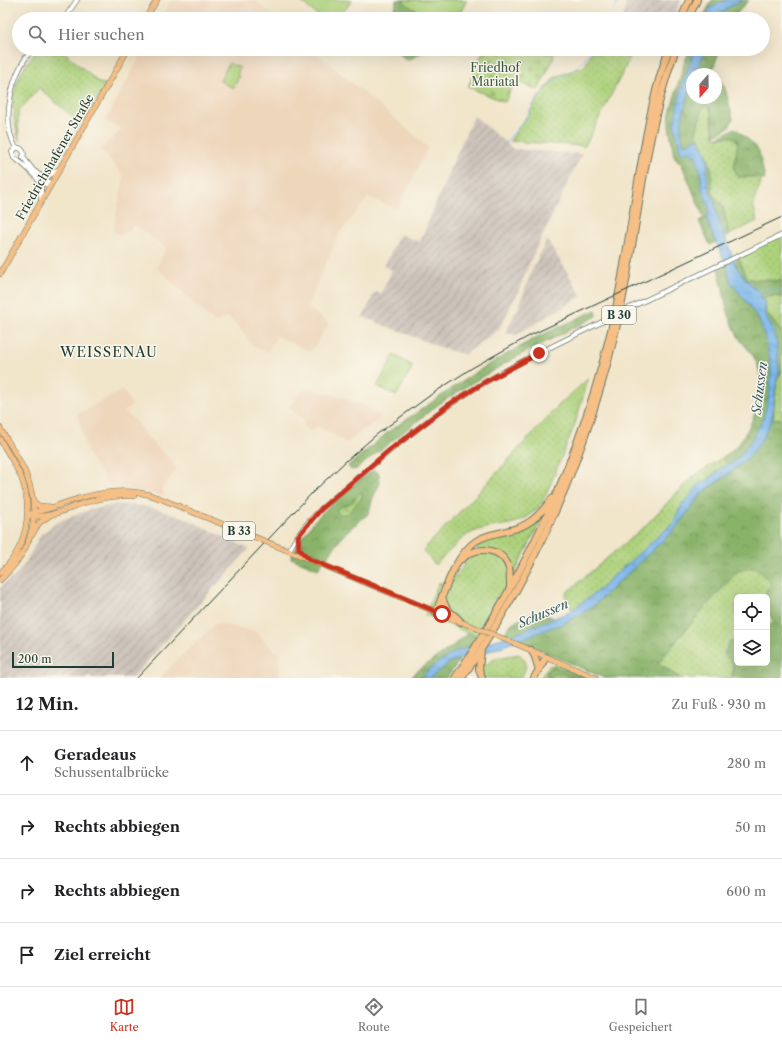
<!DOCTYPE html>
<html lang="de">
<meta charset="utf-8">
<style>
body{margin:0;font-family:"Libre Caslon Text",serif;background:#f2f2f2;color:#202124}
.controls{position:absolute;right:12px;bottom:12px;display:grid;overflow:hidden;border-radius:6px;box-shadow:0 4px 16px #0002}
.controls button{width:36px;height:36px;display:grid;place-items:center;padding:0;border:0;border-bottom:1px solid #e0e0e0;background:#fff;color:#202124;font:20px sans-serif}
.compass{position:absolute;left:686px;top:68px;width:36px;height:36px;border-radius:50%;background:#fff;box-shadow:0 4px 16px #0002;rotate:200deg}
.scale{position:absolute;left:12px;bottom:10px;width:102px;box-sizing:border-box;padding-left:4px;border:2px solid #1f3d34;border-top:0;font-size:11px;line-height:14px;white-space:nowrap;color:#1f3d34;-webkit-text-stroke:3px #fbf7ec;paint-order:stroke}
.stop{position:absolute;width:12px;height:12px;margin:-9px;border:3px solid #c8321e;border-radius:50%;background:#fff}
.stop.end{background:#c8321e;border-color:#fff;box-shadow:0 1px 4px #0008}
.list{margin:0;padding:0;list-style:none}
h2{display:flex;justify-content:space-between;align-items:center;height:52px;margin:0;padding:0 16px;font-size:17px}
h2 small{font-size:13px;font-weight:400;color:#757577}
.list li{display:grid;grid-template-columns:26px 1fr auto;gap:12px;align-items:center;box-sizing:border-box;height:64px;padding:0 16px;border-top:1px solid #e0e0e0}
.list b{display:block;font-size:15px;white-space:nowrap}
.list p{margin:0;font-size:13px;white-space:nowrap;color:#757577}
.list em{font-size:13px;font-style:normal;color:#757577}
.icon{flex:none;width:22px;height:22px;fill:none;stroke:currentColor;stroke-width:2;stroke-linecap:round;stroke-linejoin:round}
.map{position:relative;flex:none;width:782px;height:678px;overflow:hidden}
.search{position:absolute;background:#fff;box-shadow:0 4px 16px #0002;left:12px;right:12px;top:12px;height:44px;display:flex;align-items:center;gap:10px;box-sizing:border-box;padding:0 14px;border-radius:22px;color:#757577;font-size:15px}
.sheet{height:308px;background:#fff}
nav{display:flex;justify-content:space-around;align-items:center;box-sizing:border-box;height:56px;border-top:1px solid #e0e0e0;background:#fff;font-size:11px;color:#757577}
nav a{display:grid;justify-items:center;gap:2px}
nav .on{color:#c8321e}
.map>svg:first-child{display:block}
.built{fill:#eed6bb}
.industrial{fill:url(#industrial-furrows)}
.grass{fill:url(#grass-dots);stroke:#668758}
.forest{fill:url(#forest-crowns);stroke:#547850;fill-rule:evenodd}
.wetland{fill:url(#wetland-marsh);stroke:#668758}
.cemetery{fill:url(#cemetery-stones);stroke:#668758}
.park{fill:#add17b;stroke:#668758}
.water{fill:url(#water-ripples);stroke:#4c788f}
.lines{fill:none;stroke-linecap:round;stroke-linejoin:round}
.stream{stroke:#78b4ea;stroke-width:1}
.minor-casing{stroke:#687868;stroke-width:5.5}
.major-casing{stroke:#687868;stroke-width:6}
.highway-casing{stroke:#687868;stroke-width:8}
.minor{stroke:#fff;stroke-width:4}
.major{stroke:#f5bf86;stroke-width:5}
.highway{stroke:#f5bf86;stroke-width:6}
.rail{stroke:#1f3d34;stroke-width:1}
.minor-bridge-casing{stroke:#687868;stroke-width:5.5;stroke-linecap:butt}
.major-bridge-casing{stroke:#687868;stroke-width:6;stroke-linecap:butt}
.minor-bridge{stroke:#fff;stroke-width:4}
.major-bridge{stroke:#f5bf86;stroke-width:5}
.route{stroke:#c8321e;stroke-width:5}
.labels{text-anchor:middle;stroke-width:3;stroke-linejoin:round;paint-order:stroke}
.shield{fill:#fbf7ec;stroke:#61756b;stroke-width:1}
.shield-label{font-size:11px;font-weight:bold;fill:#1f3d34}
.park-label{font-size:12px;fill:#3b5b42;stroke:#fbf7ec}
.street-label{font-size:12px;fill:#1f3d34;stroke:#fbf7ec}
.water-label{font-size:13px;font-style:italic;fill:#355b62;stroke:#fbf7ec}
.quarter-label{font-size:14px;letter-spacing:1px;fill:#1f3d34;stroke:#fbf7ec}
</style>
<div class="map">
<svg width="782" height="678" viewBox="0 0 782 678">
<defs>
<pattern id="industrial-furrows" width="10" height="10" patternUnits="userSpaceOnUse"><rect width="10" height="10" fill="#ccc2b9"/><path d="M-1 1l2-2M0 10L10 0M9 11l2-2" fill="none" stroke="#a59f97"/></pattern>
<pattern id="grass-dots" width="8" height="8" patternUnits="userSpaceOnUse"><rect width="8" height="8" fill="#add17b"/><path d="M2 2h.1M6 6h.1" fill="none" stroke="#94b46b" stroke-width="1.8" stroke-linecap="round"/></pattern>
<pattern id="forest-crowns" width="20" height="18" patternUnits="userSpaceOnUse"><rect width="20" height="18" fill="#8ab36b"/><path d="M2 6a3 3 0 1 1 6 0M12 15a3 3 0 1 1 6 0" fill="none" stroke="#709359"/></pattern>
<pattern id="wetland-marsh" width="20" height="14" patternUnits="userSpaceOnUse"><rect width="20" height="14" fill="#add17b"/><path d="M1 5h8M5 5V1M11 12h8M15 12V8" fill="none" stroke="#94b46b"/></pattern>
<pattern id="cemetery-stones" width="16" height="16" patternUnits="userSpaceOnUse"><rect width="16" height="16" fill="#add17b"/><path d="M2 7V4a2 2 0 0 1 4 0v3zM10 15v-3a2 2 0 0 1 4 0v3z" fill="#94b46b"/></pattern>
<pattern id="water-ripples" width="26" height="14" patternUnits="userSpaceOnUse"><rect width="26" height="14" fill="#78b4ea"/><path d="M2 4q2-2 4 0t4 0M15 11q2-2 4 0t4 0" fill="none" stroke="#6294be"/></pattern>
</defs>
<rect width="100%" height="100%" fill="#fbf7ec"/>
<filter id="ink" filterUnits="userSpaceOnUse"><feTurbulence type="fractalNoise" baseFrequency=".025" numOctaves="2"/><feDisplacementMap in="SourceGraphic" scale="8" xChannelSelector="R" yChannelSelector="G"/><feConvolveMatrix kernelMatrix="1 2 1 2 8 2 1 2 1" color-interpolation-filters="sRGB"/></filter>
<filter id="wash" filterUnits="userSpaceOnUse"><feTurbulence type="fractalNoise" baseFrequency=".012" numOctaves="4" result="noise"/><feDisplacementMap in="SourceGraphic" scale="16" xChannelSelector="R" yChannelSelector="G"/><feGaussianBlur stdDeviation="0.9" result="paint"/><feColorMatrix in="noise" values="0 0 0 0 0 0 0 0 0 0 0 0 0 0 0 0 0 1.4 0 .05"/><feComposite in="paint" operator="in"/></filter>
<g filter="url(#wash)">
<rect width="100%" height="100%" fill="#f1e5ca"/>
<path class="built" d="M171,0H255L277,19H160Z
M144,49H312L428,147L398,209L368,198L339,234L307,306L329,324L310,352L277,336L268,352L253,346L243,332L228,317L215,323L157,268L166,248L135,225L120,236L113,230L124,177L101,149L122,129L105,121Z
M306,389L315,390L335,395L364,405L381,417L347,443L317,426L313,432L304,427L303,418L289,409V407L300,393Z
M123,390L132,406L124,411L139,425L149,439L172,461L177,470L162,488L164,496L110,486L88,454L77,414Z
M216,623L256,632L279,655L280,678H159Z"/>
<path class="industrial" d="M627,0H681L673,19H623Z
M474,116L513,149L582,154L531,259L518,292L499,329L464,355L442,348L363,317L375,292L381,294L392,270L384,266L400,234L420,242L449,171Z
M547,240L582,296L516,335L505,333L519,306L531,272Z
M117,504L137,505L157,509L183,517L249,549L132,678H0V589L4,583L13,578L17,574L25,564L41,534L52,526L62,520L88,510Z"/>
<path class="grass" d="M39,49H61L99,83L106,84L84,120L75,131L76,122L75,119L39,88L18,112L19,141L14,117L15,110L12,107C14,85 22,65 39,49Z
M593,49H628L630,54L628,62L585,146L510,141L545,89L555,77L585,66Z
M706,105L711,110L714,136L717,138L732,136L738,142L734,169L753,177L762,179L753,204L757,221L729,235L723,207L712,194L711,167L696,132L702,109Z
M782,235V281L747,279L739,259L735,257Z
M773,296L782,297V333L765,311V302L763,298Z
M782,370V419H772L777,379Z
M588,379L575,424L545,497C525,534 496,519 467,535C459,540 443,558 435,565L423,550L475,496L559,405Z
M723,457L727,465L722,467L705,482L698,486L685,502L682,503L681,507L673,523L608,581L603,587L572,610L565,595L566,593L644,527L690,479Z
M544,512L538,527L512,578L476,636L425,615L438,584L457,575L468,559L480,553L476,545C489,535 507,535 522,530C531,527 538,519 544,512Z
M755,567L771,583L763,597H737V641H730L733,664V678H680L658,663L703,609L738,571Z
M519,654C529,662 526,667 521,678H484L481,670L482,663L484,666L496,658Z
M552,665H558L588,678H583L553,667V675C559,672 567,675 574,678H540L549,666Z"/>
<path class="forest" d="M396,0H466L459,15L477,19H385L396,6Z
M712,0H749L732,19H702Z
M393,49H424L419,55L407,60Z
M690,49H720L713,69L725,88L733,119L729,127L714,136L711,110L706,105L702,109L696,132L706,152L711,167L712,194L723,207L729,235L710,245L699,221L704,218L682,165L674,156L669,126L670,113L684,64ZM692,74H716V98H692Z
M735,128L751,142L759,151L765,180L753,177H739L734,169L738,142L732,136L717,138Z
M739,259L747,279L782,281V297L773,296L763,298L765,302V311L782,333V370L777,379L773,419H782V678H733V664L724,654L730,641H737V663H767V627L773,621L767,611V597H763L771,583L755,567L738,571L703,609L658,663L680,678H604L504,634L511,624L538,611L564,623L581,614L593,606L674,530L702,493L731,473L723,457C726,455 730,452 733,450C753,430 769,386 755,359C750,350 741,343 737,334C733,325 728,315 726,305C723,293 722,281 718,269Z
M596,310L597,316L516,357L470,384L439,404L355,470L353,469L351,470L348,466L388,432L476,372L535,338Z
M372,471H376L379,474L380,483L372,500L369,513L346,532L318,569L291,558L303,536L316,519L341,494Z
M469,633L476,636L447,678H411L416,672L450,648Z
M553,667L569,671L583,678H574L567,675L556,673L548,678L546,673L549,669Z"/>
<path class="wetland" d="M361,492L362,497L348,514H339L336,509L351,503Z"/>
<path class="cemetery" d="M484,49H541L554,54L553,60L538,90L515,81L505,102L468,87Z"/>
<path class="park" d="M299,0H351L352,1L337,19H322Z
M403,0H467L456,19C437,16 415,15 403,0Z
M229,63L240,68L237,74L239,76L234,88L220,81Z
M394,355L413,366L396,396L377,386Z"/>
<path class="water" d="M727,0H743L726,9L717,19H706L710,8Z
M695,49H706L695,74H692C692,97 676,118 683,142L687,144L694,139H699L706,152L708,161L707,175L709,188L715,203L717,215L736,266L744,277L760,294L765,302V311L768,321L773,328L777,344L779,373L777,379L772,419L760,443L747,459L731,472L702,493L674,530L593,606L581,614L564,623L487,652L452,661L430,678H420L432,667L456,651L509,636L569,612L603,587L608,581L673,523L681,507L682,503L685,502L701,482H705L722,467L730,464L741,455L752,439L763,419L770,391L771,367L766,340L759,320L745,300L730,281L728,269L710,229L707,219L709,208L701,185V175L696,156L692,154L688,150L685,153H681L674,124L677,107L682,85Z"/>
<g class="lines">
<path class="stream" d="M614,12L618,0
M503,145L525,120L537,98L554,81L570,73L583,62L588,54L594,51L596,49
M757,290H782"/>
</g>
</g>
<g filter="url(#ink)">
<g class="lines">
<g class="minor-casing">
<path id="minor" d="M64,19L77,0
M16,148C0,120 12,71 33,49
M16,148L12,152L14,158C28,165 35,181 50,186
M16,148H20C23,150 25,153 23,157
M23,157L33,170L48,181L50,186
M42,176L50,175L59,169
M38,180L41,188V201
M625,310L782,235
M298,537L299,549L306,557
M289,551C302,522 330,501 354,481C386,454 417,427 451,404C500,370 555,345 608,319"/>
</g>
<g class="major-casing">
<path id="major" d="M145,19L157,0
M0,274L128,49
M0,428C9,444 21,460 27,477C42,518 32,551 0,580
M0,439C7,452 15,464 21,477C34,510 27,549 0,573
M33,501L39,506L52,507
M31,515L33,516C51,518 68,508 84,503C100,498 117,495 134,496
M27,518C34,509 41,512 51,508C84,495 122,485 156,497C167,501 178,506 190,511
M32,535L39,523L49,516
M289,551L460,622
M514,643L596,678"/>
</g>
<g class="highway-casing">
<path id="highway" d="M681,19L689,0
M688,19L697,0
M462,559C477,545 502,547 509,568C510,574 510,581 510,587
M442,596C447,616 451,609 461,622
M436,612C445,590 456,554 476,541C488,533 504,533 517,528C533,523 542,511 552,499
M481,650L479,669L482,678
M531,650L535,657L539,670
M455,678C532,564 589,438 617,303C626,257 633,210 641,164C648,125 655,86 669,49
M462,678C540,565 594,437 622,302C639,218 645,131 676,49
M534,678L546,657"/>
</g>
<use href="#minor" class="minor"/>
<use href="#major" class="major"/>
<use href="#highway" class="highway"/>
<path class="rail" d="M137,678L312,493L346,461L376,435L432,394L472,368L531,335L782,217"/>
<g class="minor-bridge-casing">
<path id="minor-bridge" d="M608,319L625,310"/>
</g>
<g class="major-bridge-casing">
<path id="major-bridge" d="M190,511L289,551
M461,622L514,643"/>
</g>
<use href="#minor-bridge" class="minor-bridge"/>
<use href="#major-bridge" class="major-bridge"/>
</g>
</g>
<g class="lines" filter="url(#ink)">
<path class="route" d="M442,614L309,559L299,549L298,536L321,509L390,450L450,404L485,382L539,353"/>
</g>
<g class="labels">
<g class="shield">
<rect x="602" y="306" width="34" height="18" rx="3"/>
<rect x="223" y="522" width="32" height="18" rx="3"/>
</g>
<g class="shield-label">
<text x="619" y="319">B 30</text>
<text x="239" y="535">B 33</text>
</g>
<g class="park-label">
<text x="495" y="72">Friedhof<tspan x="495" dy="14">Mariatal</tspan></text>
</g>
<g class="street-label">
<text transform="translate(55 157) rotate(-60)" y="4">Friedrichshafener Straße</text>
</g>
<g class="water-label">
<text transform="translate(759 388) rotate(-83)" y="5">Schussen</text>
<text transform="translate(543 613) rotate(-23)" y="5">Schussen</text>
</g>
<g class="quarter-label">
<text x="109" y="357">WEISSENAU</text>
</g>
</g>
</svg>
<div class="controls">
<button><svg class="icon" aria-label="locate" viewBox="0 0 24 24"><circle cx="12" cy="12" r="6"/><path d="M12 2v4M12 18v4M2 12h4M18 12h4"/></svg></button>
<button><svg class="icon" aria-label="layers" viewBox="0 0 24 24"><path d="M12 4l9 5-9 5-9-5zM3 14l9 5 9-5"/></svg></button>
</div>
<svg class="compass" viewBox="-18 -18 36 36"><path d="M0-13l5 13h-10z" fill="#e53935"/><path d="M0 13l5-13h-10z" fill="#757577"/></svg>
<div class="scale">200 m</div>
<div class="stop" style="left:442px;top:614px"></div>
<div class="stop end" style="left:539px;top:353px"></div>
<div class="search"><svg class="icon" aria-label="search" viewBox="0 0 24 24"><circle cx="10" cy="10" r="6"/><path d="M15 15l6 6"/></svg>Hier suchen</div>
</div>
<section class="sheet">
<h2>12 Min.<small>Zu Fuß · 930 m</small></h2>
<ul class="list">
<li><svg class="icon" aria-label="ahead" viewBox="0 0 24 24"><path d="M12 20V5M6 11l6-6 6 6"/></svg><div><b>Geradeaus</b><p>Schussentalbrücke</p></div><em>280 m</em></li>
<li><svg class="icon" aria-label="right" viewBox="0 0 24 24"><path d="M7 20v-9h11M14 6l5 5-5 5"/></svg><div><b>Rechts abbiegen</b></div><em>50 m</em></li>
<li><svg class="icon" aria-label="right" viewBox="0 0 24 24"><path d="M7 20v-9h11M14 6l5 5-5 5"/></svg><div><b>Rechts abbiegen</b></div><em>600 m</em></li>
<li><svg class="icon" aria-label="arrive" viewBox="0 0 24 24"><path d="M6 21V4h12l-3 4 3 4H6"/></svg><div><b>Ziel erreicht</b></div></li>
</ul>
</section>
<nav>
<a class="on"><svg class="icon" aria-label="map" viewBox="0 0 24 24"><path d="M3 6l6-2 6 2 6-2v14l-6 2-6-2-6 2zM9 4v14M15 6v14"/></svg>Karte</a>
<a><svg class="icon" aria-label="directions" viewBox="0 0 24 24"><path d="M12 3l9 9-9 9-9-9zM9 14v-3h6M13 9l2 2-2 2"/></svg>Route</a>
<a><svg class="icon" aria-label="saved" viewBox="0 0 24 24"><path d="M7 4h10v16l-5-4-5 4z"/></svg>Gespeichert</a>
</nav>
